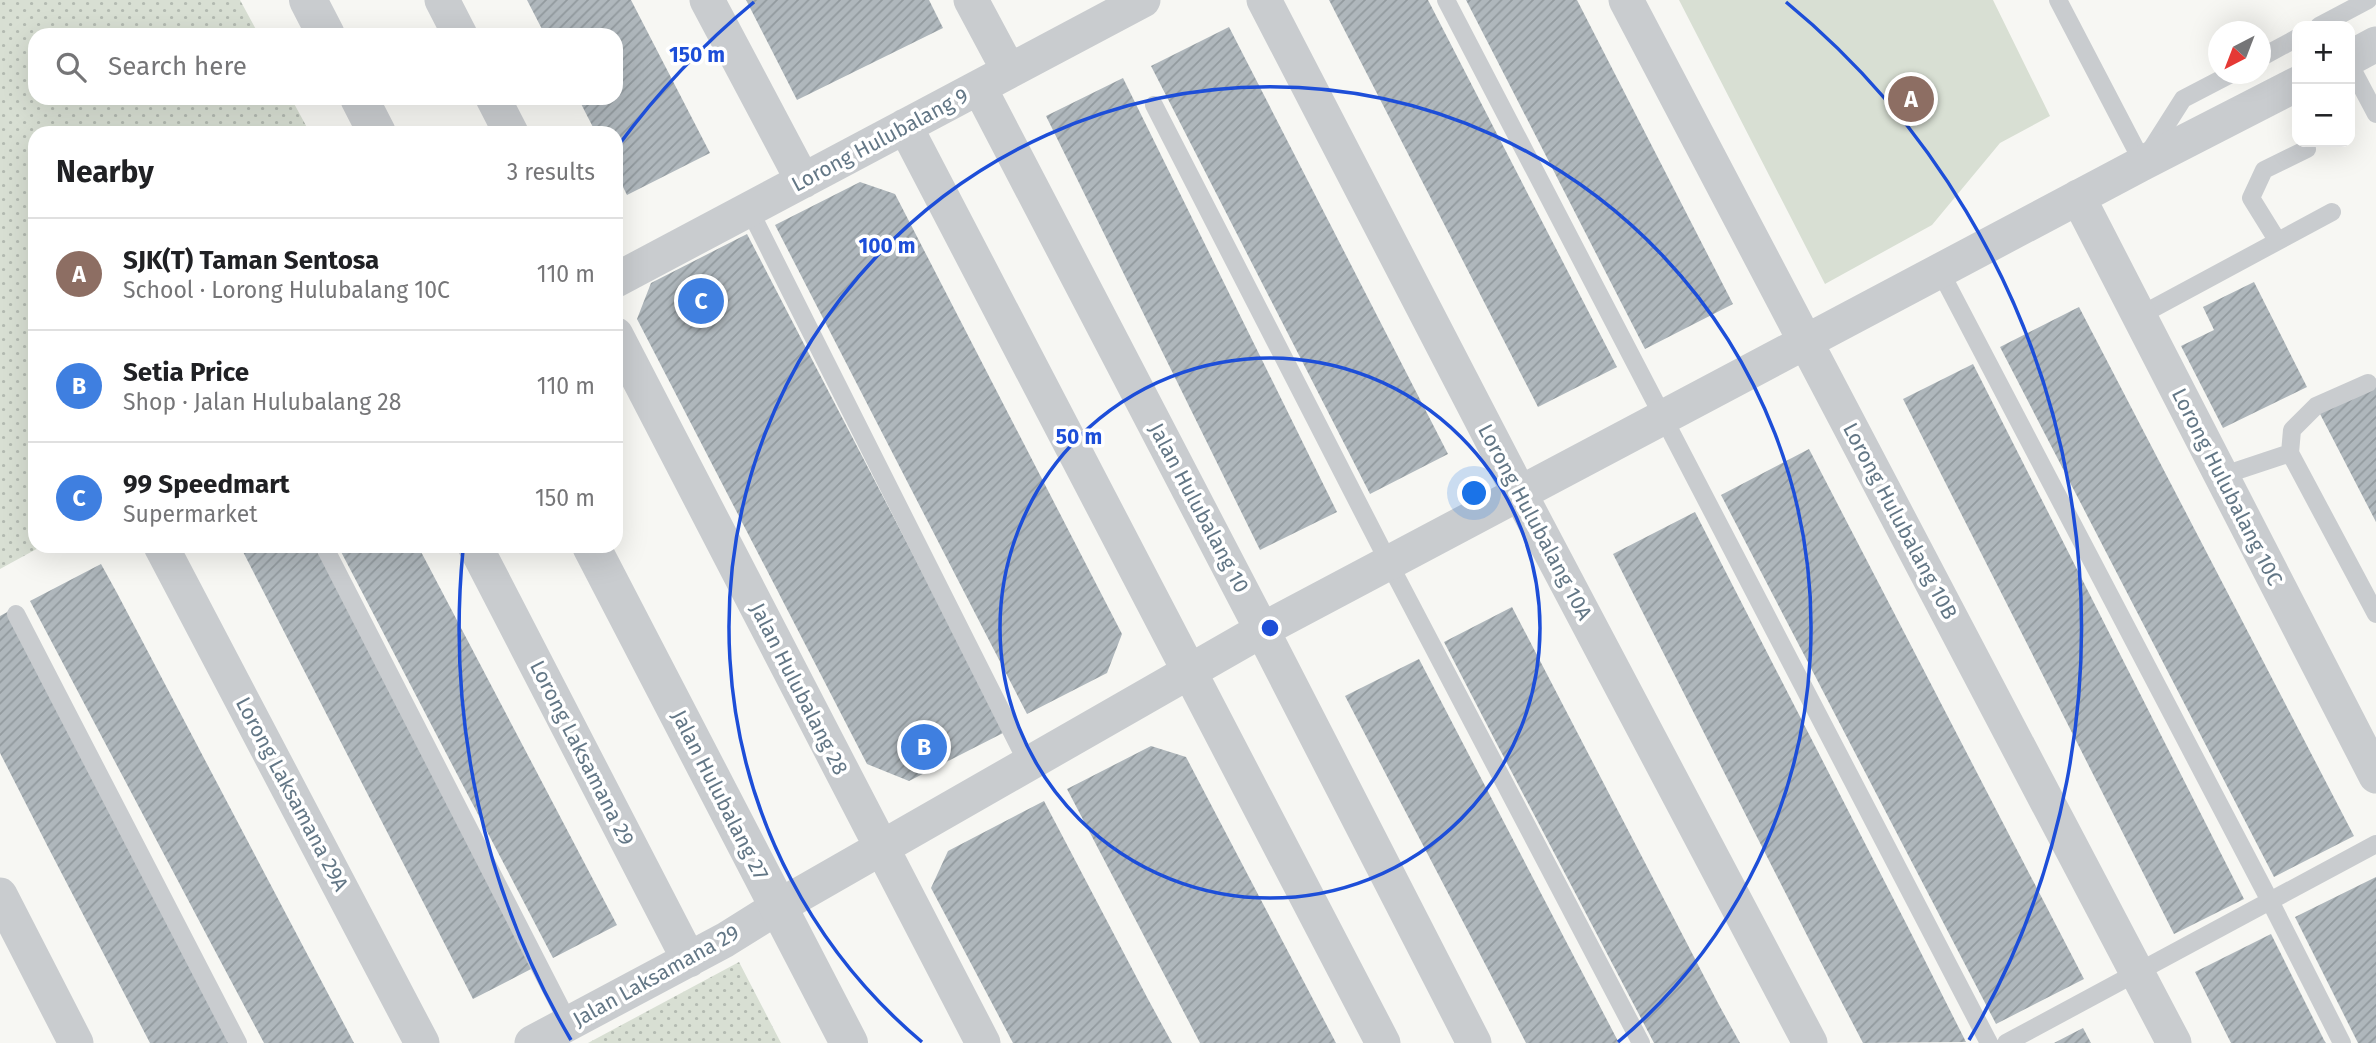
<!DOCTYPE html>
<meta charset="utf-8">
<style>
body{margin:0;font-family:"Fira Sans",sans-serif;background:#f2f2f2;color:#202124}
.controls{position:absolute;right:21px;top:21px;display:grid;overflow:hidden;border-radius:14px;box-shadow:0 7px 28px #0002}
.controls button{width:63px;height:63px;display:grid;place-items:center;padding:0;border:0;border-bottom:2px solid #e0e0e0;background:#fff;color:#202124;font:35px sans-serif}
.compass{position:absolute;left:2208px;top:21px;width:63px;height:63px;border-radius:50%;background:#fff;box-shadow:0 7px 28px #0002;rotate:222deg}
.you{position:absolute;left:1475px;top:494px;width:24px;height:24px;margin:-18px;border:5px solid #fff;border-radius:50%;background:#1a73e8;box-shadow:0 0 0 10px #1a73e833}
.badge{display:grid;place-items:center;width:46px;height:46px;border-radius:50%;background:#0f766e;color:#fff;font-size:23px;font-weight:700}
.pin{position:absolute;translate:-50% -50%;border:4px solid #fff;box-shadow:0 2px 7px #0006}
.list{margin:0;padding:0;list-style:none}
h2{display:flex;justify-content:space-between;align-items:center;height:91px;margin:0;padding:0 28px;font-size:30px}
h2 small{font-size:23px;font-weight:400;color:#757577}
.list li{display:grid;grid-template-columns:46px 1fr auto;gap:21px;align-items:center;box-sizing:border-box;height:112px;padding:0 28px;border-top:2px solid #e0e0e0}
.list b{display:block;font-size:26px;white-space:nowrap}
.list p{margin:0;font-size:23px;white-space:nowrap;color:#757577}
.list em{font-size:23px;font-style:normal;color:#757577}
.icon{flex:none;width:38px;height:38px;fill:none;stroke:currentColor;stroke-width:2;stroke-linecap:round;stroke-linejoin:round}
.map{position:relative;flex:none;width:2376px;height:1043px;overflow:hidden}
.search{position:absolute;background:#fff;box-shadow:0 7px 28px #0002;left:28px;top:28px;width:595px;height:77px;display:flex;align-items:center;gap:18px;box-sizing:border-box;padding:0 24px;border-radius:21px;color:#757577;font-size:26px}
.panel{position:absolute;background:#fff;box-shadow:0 7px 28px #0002;left:28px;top:126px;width:595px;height:427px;border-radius:21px}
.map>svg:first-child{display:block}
.grass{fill:url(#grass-dots)}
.park{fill:#d8dfd3}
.building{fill:url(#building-hatch)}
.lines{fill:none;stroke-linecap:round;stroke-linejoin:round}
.service{stroke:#c9cccf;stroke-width:18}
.minor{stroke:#c9cccf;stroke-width:35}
.tertiary{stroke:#c9cccf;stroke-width:38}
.ring{fill:none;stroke:#1d4ed8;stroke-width:3.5}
.labels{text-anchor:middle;stroke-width:7;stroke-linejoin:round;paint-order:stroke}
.street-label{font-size:21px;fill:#637786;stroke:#fff}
.centre{fill:#1d4ed8;stroke:#fff;stroke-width:3.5}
.ring-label{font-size:21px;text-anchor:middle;font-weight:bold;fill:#1d4ed8;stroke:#fff;stroke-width:7;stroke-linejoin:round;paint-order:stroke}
</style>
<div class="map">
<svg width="2376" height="1043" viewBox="0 0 2376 1043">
<defs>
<pattern id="grass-dots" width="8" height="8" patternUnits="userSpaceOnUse" patternTransform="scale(1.75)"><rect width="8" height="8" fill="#d8dfd3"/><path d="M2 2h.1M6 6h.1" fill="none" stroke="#b3bab1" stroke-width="1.8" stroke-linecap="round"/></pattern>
<pattern id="building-hatch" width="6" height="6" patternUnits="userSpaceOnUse" patternTransform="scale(1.75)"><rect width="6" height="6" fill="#afb7bc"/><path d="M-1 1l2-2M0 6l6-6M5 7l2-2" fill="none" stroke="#929a9e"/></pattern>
</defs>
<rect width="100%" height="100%" fill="#f7f7f3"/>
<path class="grass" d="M0,0H240L259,35H35V98H291L310,133H35V546H42L0,569Z
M739,962L781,1043H588Z"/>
<path class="park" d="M1679,0H1993L2050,116L2000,143L1932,225L1825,284Z"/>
<path class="building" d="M527,0H631L710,153L627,195L616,173V133H596L578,98H616V35H545Z
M746,0H929L943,28L797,100Z
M1329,0H1428L1617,367L1538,407Z
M1466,0H1577L1733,304L1645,349Z
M1229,27L1448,454L1370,494L1151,66Z
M1123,78L1337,512L1260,550L1046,116Z
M860,182L895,194L1122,634L1107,673L1027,714L775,225Z
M747,234L1005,732L909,781L867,764L637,319L651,283Z
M2254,282L2307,387L2223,428L2181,346L2214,330L2203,307Z
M2079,307L2354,836L2274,877L2000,347Z
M1973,364L2244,899L2174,934L1903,399Z
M2376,383V522L2319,412Z
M1809,449L2084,979L1996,1024L1721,495Z
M1695,512L1912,935L1966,1042L1863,1043L1815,951L1613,554Z
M240,546H317L533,968L473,999Z
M338,546H418L617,925L553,958Z
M101,564L117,593L354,1043H264L214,949L30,601Z
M1512,607L1719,1005L1740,1043H1654L1499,748L1444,642Z
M11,610L236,1043H150L49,849L0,753V616Z
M1419,659L1570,949L1619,1043H1526L1483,960L1345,696Z
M1151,746L1186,757L1336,1043H1200L1067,789Z
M1044,801L1149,1001L1172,1043H1013L957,937L931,888L948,851Z
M2376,877V1043H2358L2295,917Z
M2271,934L2324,1040L2326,1043H2231L2195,972Z
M2083,1028L2091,1043H2054Z"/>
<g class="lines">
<path class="service" d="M1446,0L1989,1043
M2058,0L2143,163
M2319,26L2368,0
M2260,58L2297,38
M2350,65L2376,114
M1154,105L1389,563L1641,1043
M2148,154L2183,99L2231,74
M749,209L1028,764
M2277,240L2251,198L2264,170L2307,149
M1940,271L2270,901L2342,1043
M2139,316L2332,212
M2290,453L2292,430L2316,406L2368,383
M2221,476L2290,453L2376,614
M324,546L569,1024
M16,614L238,1043
M2006,1043L2376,844"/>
<path class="minor" d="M442,0L460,35
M707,0L803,181
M971,0L1009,71
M1264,0L1520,494L1810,1043
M1626,0L2174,1043
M2350,58L2376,44
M979,87L1262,630L1474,1043
M493,98L511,133
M905,126L1383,1043
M2078,197L2376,776
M616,280L1143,0
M616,335L983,1043
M161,546L422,1043
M475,546L689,960
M0,895L76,1043
M532,1043L725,940L778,907L1262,630L2143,163L2297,84"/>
<path class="tertiary" d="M308,0L326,35
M359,98L377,133
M591,546L849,1043"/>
</g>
<g class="ring">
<circle cx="1270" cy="628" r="270"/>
<path d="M922 1042A541 541 0 1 1 1618 1042"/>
<path d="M571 1040A811 811 0 0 1 463 550M618 146A811 811 0 0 1 754 2M1786 2A811 811 0 0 1 1969 1040"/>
</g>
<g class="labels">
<g class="street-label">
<text transform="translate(880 140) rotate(-28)" y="7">Lorong Hulubalang 9</text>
<text transform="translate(2227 487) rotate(63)" y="7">Lorong Hulubalang 10C</text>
<text transform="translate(1199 508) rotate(62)" y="7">Jalan Hulubalang 10</text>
<text transform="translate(1900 521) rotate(62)" y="7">Lorong Hulubalang 10B</text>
<text transform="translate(1535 522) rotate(62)" y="7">Lorong Hulubalang 10A</text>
<text transform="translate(799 689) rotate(63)" y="7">Jalan Hulubalang 28</text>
<text transform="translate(582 753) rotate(63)" y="7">Lorong Laksamana 29</text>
<text transform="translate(292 794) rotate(62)" y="7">Lorong Laksamana 29A</text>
<text transform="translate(720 795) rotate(63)" y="7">Jalan Hulubalang 27</text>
<text transform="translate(656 976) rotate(-29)" y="7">Jalan Laksamana 29</text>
</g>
</g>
<circle cx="1270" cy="628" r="10" class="centre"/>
<g class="ring-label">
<text x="697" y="62">150 m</text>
<text x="887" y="253">100 m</text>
<text x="1079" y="444">50 m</text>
</g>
</svg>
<div class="controls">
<button>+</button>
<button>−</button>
</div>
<svg class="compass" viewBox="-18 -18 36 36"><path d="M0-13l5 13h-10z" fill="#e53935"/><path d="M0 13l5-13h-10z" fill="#757577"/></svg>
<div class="you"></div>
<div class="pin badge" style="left:1911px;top:99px;background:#8d6e63">A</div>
<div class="pin badge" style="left:924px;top:747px;background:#3f7fe0">B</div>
<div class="pin badge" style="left:701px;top:301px;background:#3f7fe0">C</div>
<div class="search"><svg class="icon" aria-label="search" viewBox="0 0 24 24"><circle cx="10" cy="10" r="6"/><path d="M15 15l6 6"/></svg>Search here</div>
<section class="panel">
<h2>Nearby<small>3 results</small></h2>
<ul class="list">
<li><span class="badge" style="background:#8d6e63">A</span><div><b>SJK(T) Taman Sentosa</b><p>School · Lorong Hulubalang 10C</p></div><em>110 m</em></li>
<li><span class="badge" style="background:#3f7fe0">B</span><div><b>Setia Price</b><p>Shop · Jalan Hulubalang 28</p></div><em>110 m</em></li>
<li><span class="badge" style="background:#3f7fe0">C</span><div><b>99 Speedmart</b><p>Supermarket</p></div><em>150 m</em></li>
</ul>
</section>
</div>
